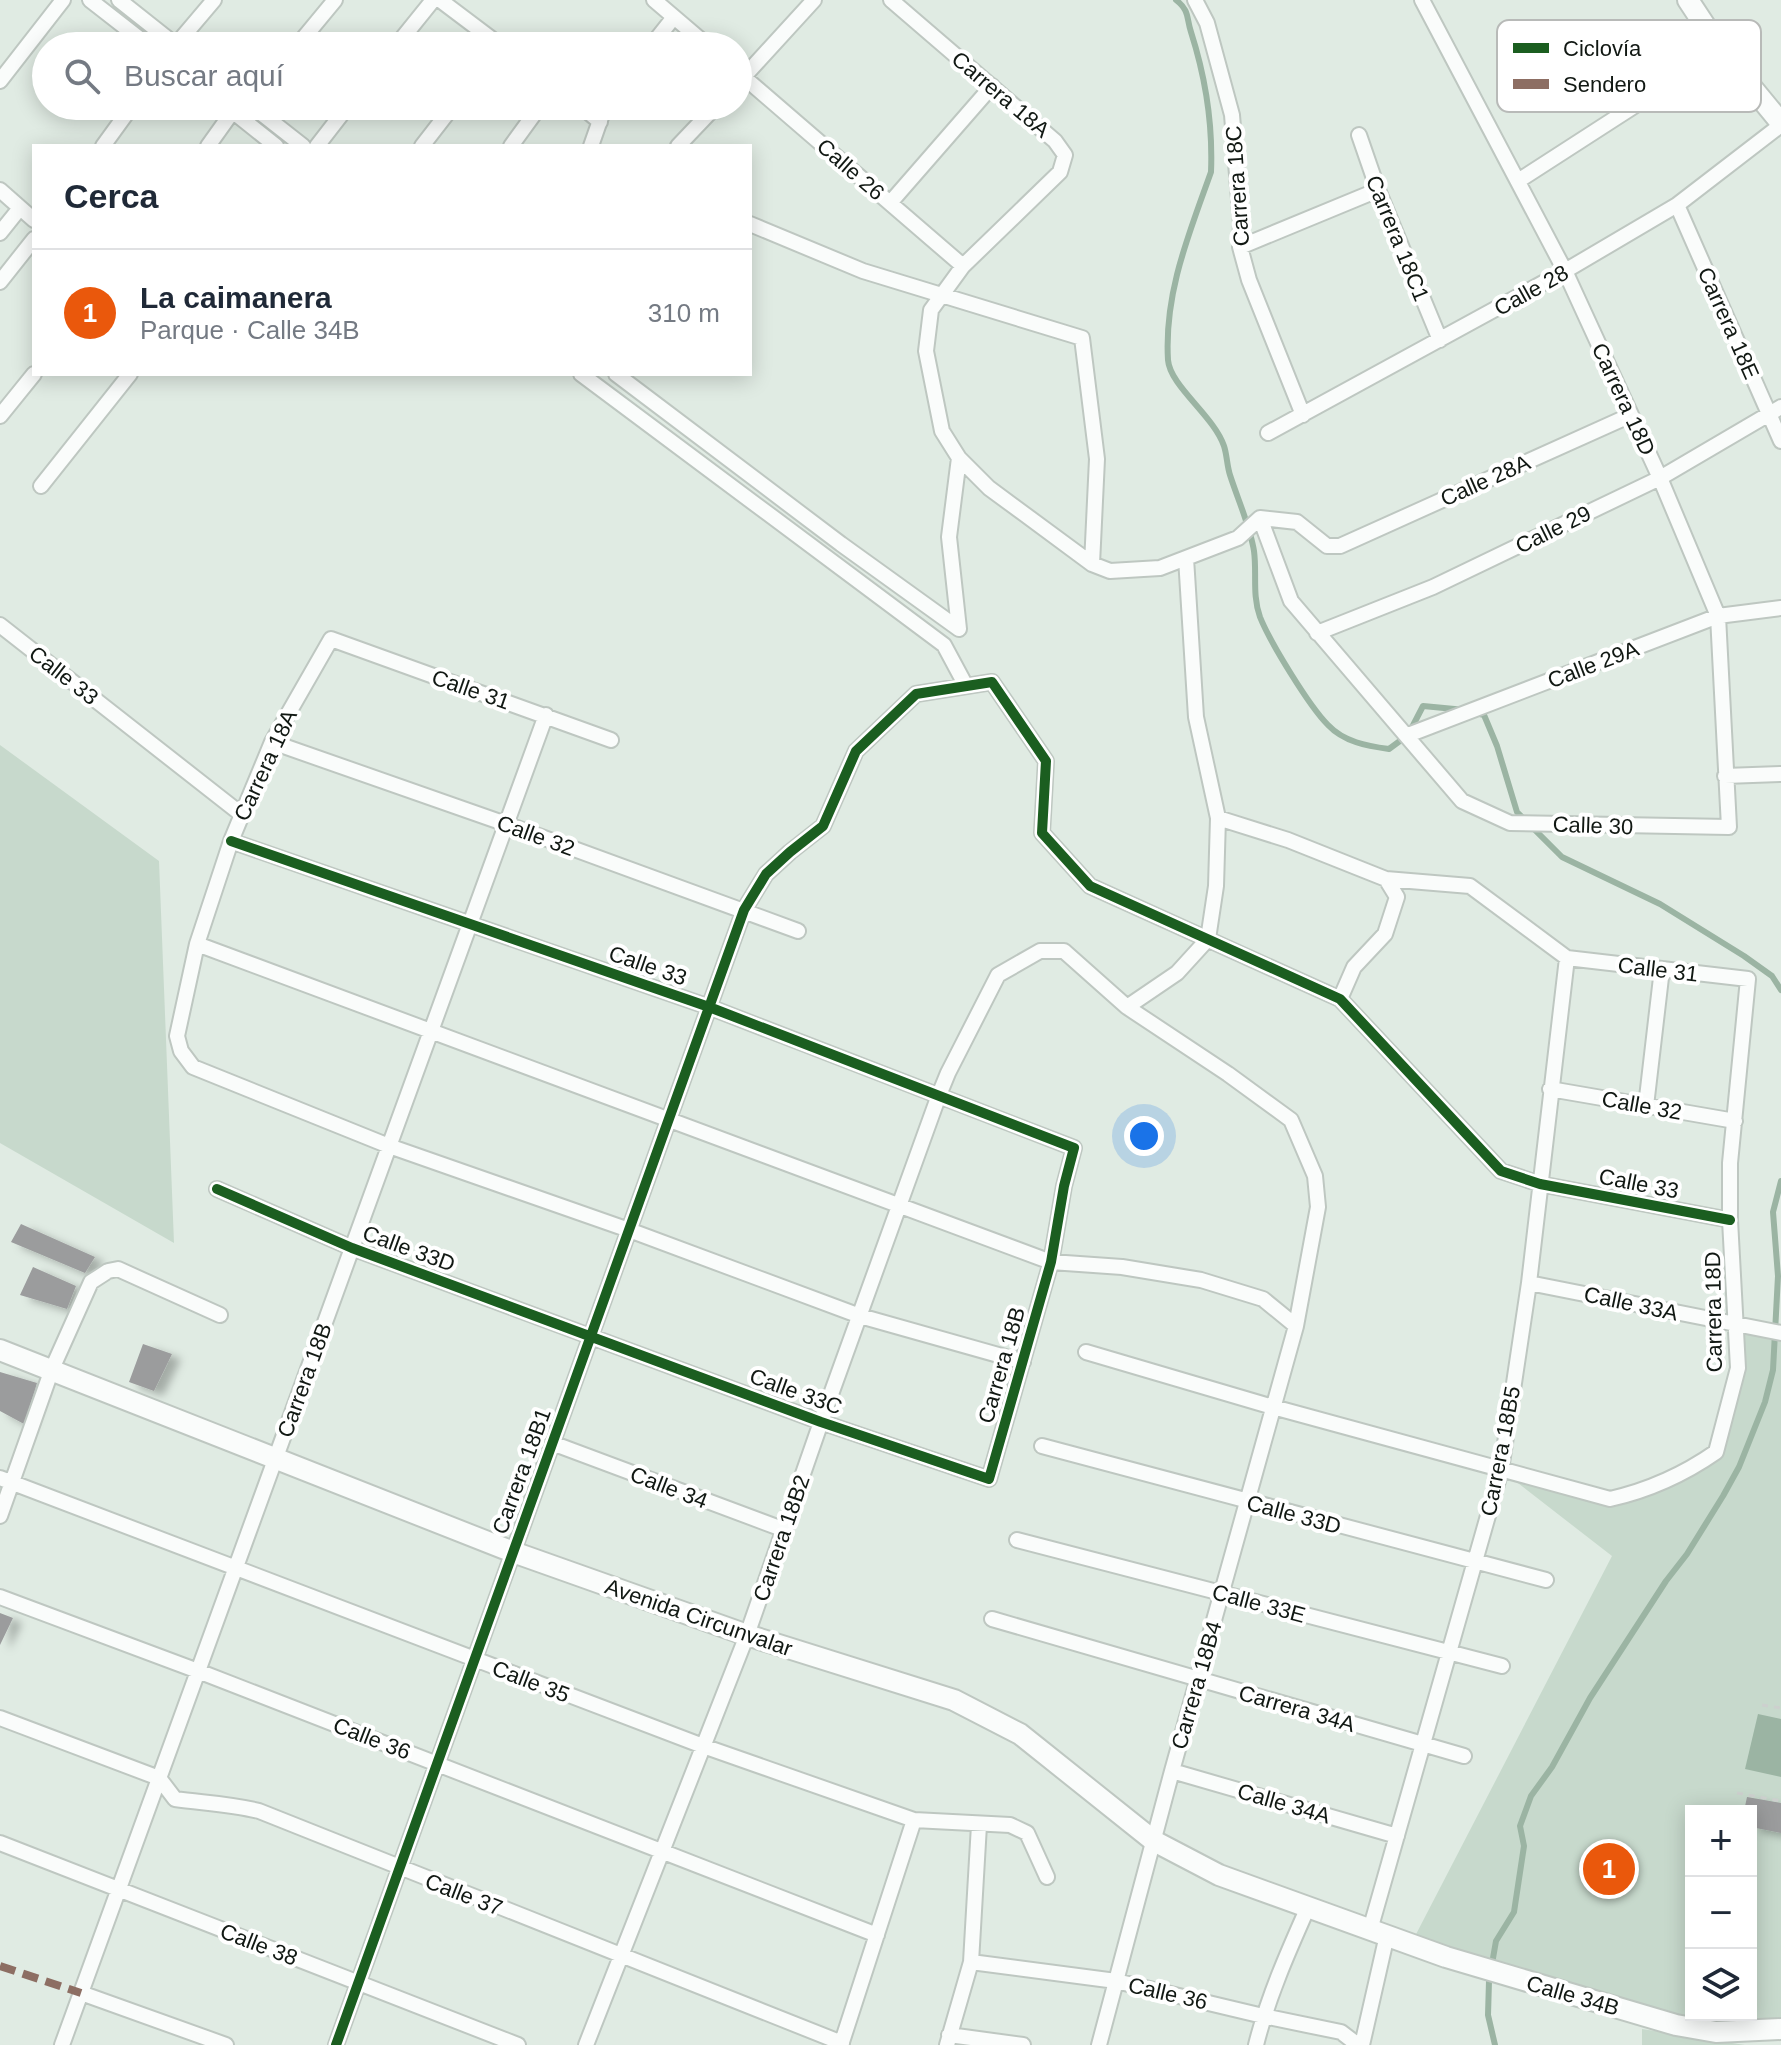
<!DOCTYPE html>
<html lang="es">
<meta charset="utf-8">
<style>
body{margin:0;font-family:Arial,sans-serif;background:#f2f2f3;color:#1f2937}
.controls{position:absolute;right:24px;bottom:24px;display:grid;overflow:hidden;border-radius:0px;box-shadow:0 4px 20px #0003}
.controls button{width:72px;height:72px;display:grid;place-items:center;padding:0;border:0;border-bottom:2px solid #e0e1e3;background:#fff;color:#1f2937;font:40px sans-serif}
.you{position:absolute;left:1144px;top:1136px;width:28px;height:28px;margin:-20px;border:6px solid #fff;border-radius:50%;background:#1a73e8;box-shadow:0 0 0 12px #1a73e833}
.badge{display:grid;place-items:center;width:52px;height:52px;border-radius:50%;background:#ea580c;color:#fff;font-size:26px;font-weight:700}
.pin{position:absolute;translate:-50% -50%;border:4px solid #fff;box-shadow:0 2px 8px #0006}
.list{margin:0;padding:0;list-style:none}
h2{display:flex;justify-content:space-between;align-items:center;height:104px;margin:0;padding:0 32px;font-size:34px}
h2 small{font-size:26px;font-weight:400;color:#747a83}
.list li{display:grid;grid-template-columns:52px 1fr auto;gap:24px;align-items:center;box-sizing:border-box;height:128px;padding:0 32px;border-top:2px solid #e0e1e3}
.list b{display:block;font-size:30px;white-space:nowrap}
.list p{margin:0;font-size:26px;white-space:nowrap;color:#747a83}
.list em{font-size:26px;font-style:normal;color:#747a83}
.icon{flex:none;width:44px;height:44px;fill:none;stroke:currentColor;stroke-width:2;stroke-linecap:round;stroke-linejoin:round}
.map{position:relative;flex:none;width:1781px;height:2045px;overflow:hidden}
.search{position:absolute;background:#fff;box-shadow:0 4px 20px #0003;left:32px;top:32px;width:720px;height:88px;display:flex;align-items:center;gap:20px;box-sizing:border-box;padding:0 28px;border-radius:44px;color:#747a83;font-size:30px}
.panel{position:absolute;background:#fff;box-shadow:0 4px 20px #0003;left:32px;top:144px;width:720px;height:232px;border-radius:0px}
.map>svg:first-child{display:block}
.green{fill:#c7d9cc;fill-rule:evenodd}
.water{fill:#9bb4a3}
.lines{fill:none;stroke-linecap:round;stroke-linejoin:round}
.stream{stroke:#9bb4a3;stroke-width:6}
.building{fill:#9b9c9d;filter:url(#shadow)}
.minor-casing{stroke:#bec7c1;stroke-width:18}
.secondary-casing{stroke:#bec7c1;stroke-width:24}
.path{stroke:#cdd0ce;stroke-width:3;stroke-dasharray:6 6;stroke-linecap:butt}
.minor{stroke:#fafcfb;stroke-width:14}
.secondary{stroke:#fafcfb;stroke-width:20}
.quiet{stroke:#8d6e63;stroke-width:8;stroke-dasharray:16 8;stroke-linecap:butt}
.cycleway-casing{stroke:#fff;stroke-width:15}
.cycleway{stroke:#1b5e20;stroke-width:10}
.labels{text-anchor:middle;stroke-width:8;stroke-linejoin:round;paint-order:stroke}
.street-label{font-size:22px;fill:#111813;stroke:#fff}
.key{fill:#fff;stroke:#b8bab8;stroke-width:2}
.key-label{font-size:22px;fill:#111813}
</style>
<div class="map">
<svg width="1781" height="2045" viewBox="0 0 1781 2045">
<defs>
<filter id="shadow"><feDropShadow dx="9" dy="5" stdDeviation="4" flood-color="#0004"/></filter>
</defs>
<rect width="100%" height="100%" fill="#e0ebe3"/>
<path class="green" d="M0,745L159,861L174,1243L0,1143Z
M1736,1325L1781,1333V2028L1716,2032L1412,1942L1612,1556L1501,1470L1610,1499L1716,1451L1738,1368ZM1691,1811H1751V2015H1691Z
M1642,2029L1745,2045H1642Z"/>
<path class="water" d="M1758,1714L1781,1719V1777L1745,1769Z"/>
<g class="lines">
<path class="stream" d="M1176,0C1190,11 1186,17 1191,32C1206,79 1213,123 1211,172C1189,234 1164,293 1168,360C1170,386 1214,416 1224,446C1227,455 1227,466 1230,475C1238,500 1250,526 1254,551C1257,573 1252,595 1260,617C1270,642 1309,706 1328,725C1344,742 1367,746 1389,749L1408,735L1423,706L1465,710
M1476,713L1484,715L1497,746L1517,812L1562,857L1660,904L1744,956L1772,976L1781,990
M1495,2045L1488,2015L1489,1981L1496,1941L1514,1912L1524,1846L1520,1826L1531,1796L1552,1767L1590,1698L1666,1581L1687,1554L1723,1496L1739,1467L1765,1402L1773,1370L1778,1276L1773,1212L1781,1181"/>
</g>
<path class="building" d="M21,1224L95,1257L85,1273L11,1242Z
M33,1267L76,1286L67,1309L20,1295Z
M143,1344L172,1354L154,1391L129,1382Z
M0,1372L37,1383L24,1424L0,1411Z
M0,1613L13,1618L0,1645Z
M1747,1797L1781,1803V1833L1751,1827V1811H1744Z"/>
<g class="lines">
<g class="minor-casing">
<path id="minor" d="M90,0L149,46
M119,0L177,46
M440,0L501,46
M654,0L708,46
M891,0L1055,141L1065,155L1060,172L963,266L931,310L926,351L942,431L959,458L989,488L1092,564L1110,571L1160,568L1238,538L1260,518L1297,522L1327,546H1340L1631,415
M1195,0L1207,23L1232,115L1241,223L1240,247L1249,280L1303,415
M175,46L214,0
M297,46L335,0
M396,46L433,0
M651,46L674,17
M738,72L963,266
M0,81L63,0
M739,82L814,0
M226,106L276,146
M252,106L303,146
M581,106L600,122
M1359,135L1378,190L1440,340
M103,146L132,106
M208,146L233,111
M317,146L348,106
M422,146L453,106
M511,146L540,106
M591,146L605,106
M678,146L716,106
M1518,181L1721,50
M0,190L34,220
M890,203L992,86
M1677,205L1781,441
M750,224L863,271L1082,338L1097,459L1092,564
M0,233L20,208
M1240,247L1378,190
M0,282L34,239
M581,374L944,645L966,686
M616,374L841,544L959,629L949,537L959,458
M0,416L34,374
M1268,433L1565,271L1677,205L1781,125
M41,486L130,374
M1260,518L1291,601L1462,801L1510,823L1729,827L1718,616L1660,478L1565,271L1422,0
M0,625L241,814
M1317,633L1433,587L1660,478L1781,407
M1408,735L1718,616L1781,608
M611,740L331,639L272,742L231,841L197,944L177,1036L181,1051L193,1067L389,1146L629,1230L860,1316L1023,1362
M272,742L506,824L798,931
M1725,776L1781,774
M1218,818L1288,840L1386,879L1397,897L1385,934L1354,967L1340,999
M197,944L1051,1262L1122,1267L1201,1280L1263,1299L1296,1326
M1550,1089L1735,1121
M1646,1106L1662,969
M217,1189L352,1248L821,1422L989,1479L1051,1262L1064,1186L1074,1148L709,1007L231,841
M1529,1283L1781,1333
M1086,1352L1273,1407L1610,1499C1650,1490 1683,1475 1716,1452L1738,1368L1730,1220V1163L1748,979L1567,958L1470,886L1386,879
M552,1443L785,1530
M1042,1446L1546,1580
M0,1478L703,1746L914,1820L1010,1825L1027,1833L1047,1877
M0,1516L52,1369L91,1282L108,1271L118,1269L220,1315
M1017,1540L1502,1666
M0,1597L198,1671L877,1935
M992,1619L1464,1756
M0,1718L159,1778L175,1799C204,1803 231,1804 259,1811L842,2043
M1172,1771L1397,1836
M0,1843L518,2045
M1370,1930L1501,1470L1529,1283L1567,958
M971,1962L1116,1981L1263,2016L1341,2032L1358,2045
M81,1993L226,2045
M949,2035L1023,2045
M62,2045L546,715
M336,2045L744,910L766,874L790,852L823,826L856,751L916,694L992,682L1046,761L1042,833L1090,886L1340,999L1501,1171L1540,1184L1730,1220
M586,2045L747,1635L821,1422L939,1095L948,1073L998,975L1040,951H1064L1127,1007L1177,973L1208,939L1216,886L1218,818L1196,717L1186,558
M841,2045L914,1820
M947,2045L971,1962L979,1825
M1099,2045L1172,1771L1296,1326L1318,1207L1315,1176L1291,1120L1228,1074L1127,1007
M1256,2045C1268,1997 1288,1952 1308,1907
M1362,2045L1387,1935"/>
</g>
<g class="secondary-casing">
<path id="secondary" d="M1688,0L1721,50L1781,123
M0,1350L513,1552L747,1635L954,1700L1020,1734L1154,1841L1219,1875L1446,1957L1676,2025L1716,2032L1781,2029"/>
</g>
<path class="path" d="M1762,1705L1781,1708
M1737,1793L1781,1801"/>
<use href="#minor" class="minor"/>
<use href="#secondary" class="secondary"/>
<path class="quiet" d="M0,1966L81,1993"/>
<g class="cycleway-casing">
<path id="cycleway" d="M217,1189L352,1248L821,1422L989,1479L1051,1262L1064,1186L1074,1148L709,1007L231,841
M336,2045L744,910L766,874L790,852L823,826L856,751L916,694L992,682L1046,761L1042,833L1090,886L1340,999L1501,1171L1540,1184L1730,1220"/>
</g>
<use href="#cycleway" class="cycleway"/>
</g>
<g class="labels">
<g class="street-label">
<text transform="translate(1001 94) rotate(40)" y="8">Carrera 18A</text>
<text transform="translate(851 169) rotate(41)" y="8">Calle 26</text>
<text transform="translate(1237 186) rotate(-94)" y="8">Carrera 18C</text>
<text transform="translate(1398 238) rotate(68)" y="8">Carrera 18C1</text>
<text transform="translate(1531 290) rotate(-29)" y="8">Calle 28</text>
<text transform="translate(1729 323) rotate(66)" y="8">Carrera 18E</text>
<text transform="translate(1624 399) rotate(65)" y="8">Carrera 18D</text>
<text transform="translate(1485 480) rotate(-24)" y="8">Calle 28A</text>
<text transform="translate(1553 529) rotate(-26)" y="8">Calle 29</text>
<text transform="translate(1593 664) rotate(-21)" y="8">Calle 29A</text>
<text transform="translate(64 675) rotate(38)" y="8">Calle 33</text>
<text transform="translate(471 689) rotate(19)" y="8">Calle 31</text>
<text transform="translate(265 765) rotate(-65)" y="8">Carrera 18A</text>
<text transform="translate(1593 825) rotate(2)" y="8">Calle 30</text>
<text transform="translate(536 835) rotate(20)" y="8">Calle 32</text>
<text transform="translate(648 965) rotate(19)" y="8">Calle 33</text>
<text transform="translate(1658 969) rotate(7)" y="8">Calle 31</text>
<text transform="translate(1642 1105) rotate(10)" y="8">Calle 32</text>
<text transform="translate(1639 1183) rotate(11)" y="8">Calle 33</text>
<text transform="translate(409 1248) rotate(20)" y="8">Calle 33D</text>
<text transform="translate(1631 1303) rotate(12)" y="8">Calle 33A</text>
<text transform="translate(1713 1312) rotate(-91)" y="8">Carrera 18D</text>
<text transform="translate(1001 1365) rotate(-74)" y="8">Carrera 18B</text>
<text transform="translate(304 1380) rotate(-70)" y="8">Carrera 18B</text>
<text transform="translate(796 1391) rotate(20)" y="8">Calle 33C</text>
<text transform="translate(1500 1451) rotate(-79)" y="8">Carrera 18B5</text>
<text transform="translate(521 1471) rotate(-70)" y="8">Carrera 18B1</text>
<text transform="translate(669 1487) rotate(21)" y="8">Calle 34</text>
<text transform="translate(1294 1514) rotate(15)" y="8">Calle 33D</text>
<text transform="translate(781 1538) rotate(-71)" y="8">Carrera 18B2</text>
<text transform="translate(1259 1603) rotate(15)" y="8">Calle 33E</text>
<text transform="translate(699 1617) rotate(19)" y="8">Avenida Circunvalar</text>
<text transform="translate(531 1681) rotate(21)" y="8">Calle 35</text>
<text transform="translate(1196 1685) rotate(-74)" y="8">Carrera 18B4</text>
<text transform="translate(1297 1708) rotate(16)" y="8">Carrera 34A</text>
<text transform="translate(372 1738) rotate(21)" y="8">Calle 36</text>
<text transform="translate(1284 1803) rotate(16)" y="8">Calle 34A</text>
<text transform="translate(464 1894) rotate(21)" y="8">Calle 37</text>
<text transform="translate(259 1944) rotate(21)" y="8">Calle 38</text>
<text transform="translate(1168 1993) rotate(13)" y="8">Calle 36</text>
<text transform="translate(1573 1995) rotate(16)" y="8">Calle 34B</text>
</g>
</g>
<rect x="1497" y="20" width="264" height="92" rx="12" class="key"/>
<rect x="1513" y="43" width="36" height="10" fill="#1b5e20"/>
<rect x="1513" y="79" width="36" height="10" fill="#8d6e63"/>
<g class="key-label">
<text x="1563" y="56">Ciclovía</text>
<text x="1563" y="92">Sendero</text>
</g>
</svg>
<div class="controls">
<button>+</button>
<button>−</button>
<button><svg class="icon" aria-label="layers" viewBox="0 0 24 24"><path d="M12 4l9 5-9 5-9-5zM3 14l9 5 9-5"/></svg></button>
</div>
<div class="you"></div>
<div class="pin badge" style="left:1609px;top:1869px">1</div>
<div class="search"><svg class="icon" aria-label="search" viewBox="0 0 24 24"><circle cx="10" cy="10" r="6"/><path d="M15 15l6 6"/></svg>Buscar aquí</div>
<section class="panel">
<h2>Cerca<small></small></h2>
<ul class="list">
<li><span class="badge">1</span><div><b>La caimanera</b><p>Parque · Calle 34B</p></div><em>310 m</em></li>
</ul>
</section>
</div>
